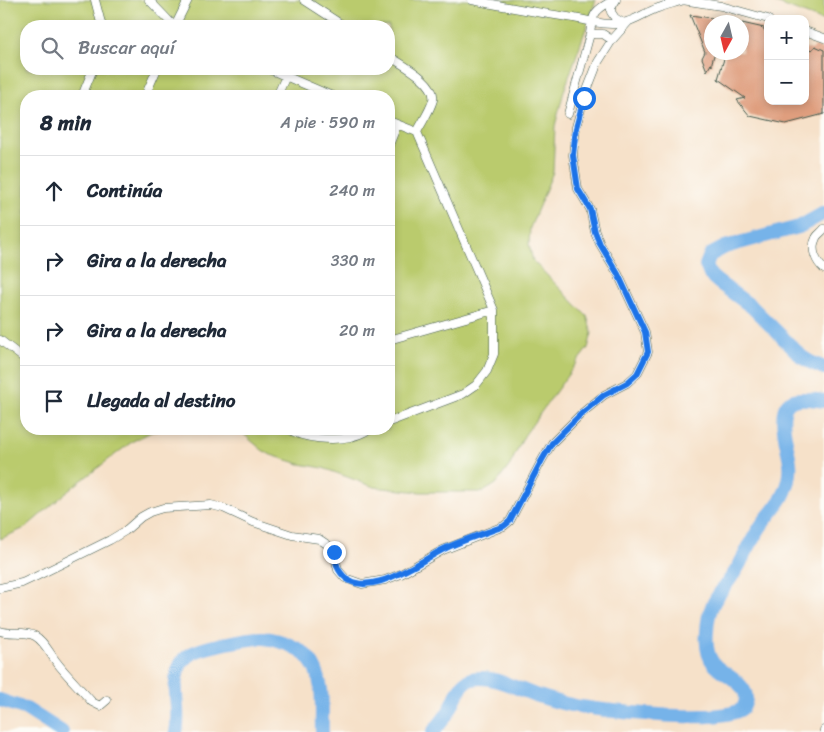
<!DOCTYPE html>
<html lang="es">
<meta charset="utf-8">
<style>
body{margin:0;font-family:Sriracha,sans-serif;background:#f2f2f3;color:#1f2937}
.controls{position:absolute;right:15px;top:15px;display:grid;overflow:hidden;border-radius:10px;box-shadow:0 2px 8px #0003}
.controls button{width:45px;height:45px;display:grid;place-items:center;padding:0;border:0;border-bottom:1px solid #e0e1e3;background:#fff;color:#1f2937;font:25px sans-serif}
.compass{position:absolute;left:704px;top:15px;width:45px;height:45px;border-radius:50%;background:#fff;box-shadow:0 2px 8px #0003;rotate:188deg}
.stop{position:absolute;width:15px;height:15px;margin:-11px;border:4px solid #1a73e8;border-radius:50%;background:#fff}
.stop.end{background:#1a73e8;border-color:#fff;box-shadow:0 1px 5px #0008}
.list{margin:0;padding:0;list-style:none}
h2{display:flex;justify-content:space-between;align-items:center;height:65px;margin:0;padding:0 20px;font-size:21px}
h2 small{font-size:16px;font-weight:400;color:#747a83}
.list li{display:grid;grid-template-columns:32px 1fr auto;gap:15px;align-items:center;box-sizing:border-box;height:70px;padding:0 20px;border-top:1px solid #e0e1e3}
.list b{display:block;font-size:19px;white-space:nowrap}
.list em{font-size:16px;font-style:normal;color:#747a83}
.icon{flex:none;width:28px;height:28px;fill:none;stroke:currentColor;stroke-width:2;stroke-linecap:round;stroke-linejoin:round}
.map{position:relative;flex:none;width:824px;height:732px;overflow:hidden}
.search{position:absolute;background:#fff;box-shadow:0 2px 8px #0003;left:20px;top:20px;width:375px;height:55px;display:flex;align-items:center;gap:12px;box-sizing:border-box;padding:0 18px;border-radius:20px;color:#747a83;font-size:19px}
.panel{position:absolute;background:#fff;box-shadow:0 2px 8px #0003;left:20px;top:90px;width:375px;height:345px;border-radius:20px}
.map>svg:first-child{display:block}
.green{fill:#bacb6d;stroke:#6c8450;fill-rule:evenodd}
.lines{fill:none;stroke-linecap:round;stroke-linejoin:round}
.river{stroke:#76b3e9;stroke-width:14}
.building{fill:#df9e7e}
.minor-casing{stroke:#3f564a;stroke-width:9}
.minor{stroke:#fff;stroke-width:8}
.route{stroke:#1a73e8;stroke-width:6}
</style>
<div class="map">
<svg width="824" height="732" viewBox="0 0 824 732">
<rect width="100%" height="100%" fill="#fdfcf7"/>
<filter id="ink" filterUnits="userSpaceOnUse"><feTurbulence type="fractalNoise" baseFrequency=".02" numOctaves="2"/><feDisplacementMap in="SourceGraphic" scale="10" xChannelSelector="R" yChannelSelector="G"/><feConvolveMatrix kernelMatrix="1 2 1 2 8 2 1 2 1" color-interpolation-filters="sRGB"/></filter>
<filter id="wash" filterUnits="userSpaceOnUse"><feTurbulence type="fractalNoise" baseFrequency=".0096" numOctaves="4" result="noise"/><feDisplacementMap in="SourceGraphic" scale="20" xChannelSelector="R" yChannelSelector="G"/><feGaussianBlur stdDeviation="1.12" result="paint"/><feColorMatrix in="noise" values="0 0 0 0 0 0 0 0 0 0 0 0 0 0 0 0 0 1.4 0 .05"/><feComposite in="paint" operator="in"/></filter>
<g filter="url(#wash)">
<rect width="100%" height="100%" fill="#f6e1c9"/>
<path class="green" d="M0,0H596L564,91L555,126L553,172L530,228L529,245L533,261L587,316L592,333L588,348L577,362L524,436L510,465L496,484L483,492H420L374,487L323,468L300,464L271,455L262,450L239,430L235,429H389V96H26V429H168L151,432L133,441L74,486L25,528L0,539ZM26,26H389V69H26Z
M768,0H824V21Z"/>
<g class="lines">
<path class="river" d="M824,213L799,227L739,243L725,247L710,255L706,265L710,275L718,282L752,307L802,357L810,362L824,368
M0,700L26,709L62,732
M176,732C181,711 171,687 179,668C181,662 186,657 191,654C202,647 252,637 265,638C280,640 300,647 309,659C326,680 321,707 322,732
M433,732C439,725 445,718 449,711C455,701 459,684 469,680C489,672 519,690 538,696C549,699 560,703 571,705C594,710 735,727 744,706C754,685 724,676 714,664C707,656 706,642 707,632C708,601 720,595 735,572C745,556 752,538 763,523C770,513 780,504 785,492C789,483 791,472 790,463C789,449 773,406 794,400C803,397 815,400 824,401"/>
</g>
<g id="blocks">
<path class="building" d="M690,15L712,18V52H715L712,62V66L711,64L707,71L702,58L705,52Z
M742,23L764,28V30L768,32V101H805V48L812,50L815,46L824,50V114L786,124L750,116L737,100L745,98L718,79L726,52H742Z"/>
</g>
</g>
<g filter="url(#ink)">
<use href="#blocks" fill-opacity="0" stroke="#3f564a" stroke-width="1"/>
<g class="lines">
<g class="minor-casing">
<path id="minor" d="M95,0L101,23L100,26
M149,0L174,26
M304,0L344,26
M472,0C506,7 540,13 574,18C591,21 605,26 623,23C636,20 646,12 658,8C666,5 675,3 684,0
M616,0L611,8V12L615,18L623,23
M682,0L721,6L768,19
M175,26L188,0
M805,31L824,38
M590,34C592,13 596,9 614,0
M389,56C402,65 437,82 433,100C430,111 422,122 417,132
M269,69L332,96
M82,96L93,69
M145,96L157,69
M277,96L286,76
M568,114L590,34H603L612,40
M389,121L417,132L494,310V354L487,371L476,385L463,394L389,422
M389,145L397,125
M824,229C822,232 817,235 816,238C810,249 816,262 824,269
M0,340L26,360
M389,340L494,310
M289,429C303,439 334,441 350,437C358,436 365,431 372,429
M0,588L22,583L37,576L110,540L125,531L141,517L150,512L163,508L211,505L223,508L253,522L292,535L319,539L328,545L334,552L338,570L345,578L362,584L385,580L401,574L443,550L504,526L510,521L542,460L552,443L581,414L604,395L627,383L637,374L648,352L645,332L618,274L600,244L595,232L590,209L578,189L573,155L576,127L584,98L598,62L612,40L629,21
M0,631C11,635 24,630 35,636C44,641 49,652 55,660C66,675 80,688 92,702L100,706L107,700
M824,732V730"/>
</g>
<use href="#minor" class="minor"/>
</g>
</g>
<g class="lines" filter="url(#ink)">
<path class="route" d="M334,552C335,557 336,565 339,570C360,606 419,562 442,550C462,540 483,534 504,526L510,521L542,460L552,443L581,414L604,395L627,383L637,374L648,352L645,332L618,274L600,244L595,232L590,209L578,189L573,155L576,128L584,98"/>
</g>
</svg>
<div class="controls">
<button>+</button>
<button>−</button>
</div>
<svg class="compass" viewBox="-18 -18 36 36"><path d="M0-13l5 13h-10z" fill="#e53935"/><path d="M0 13l5-13h-10z" fill="#747a83"/></svg>
<div class="stop" style="left:584px;top:98px"></div>
<div class="stop end" style="left:334px;top:552px"></div>
<div class="search"><svg class="icon" aria-label="search" viewBox="0 0 24 24"><circle cx="10" cy="10" r="6"/><path d="M15 15l6 6"/></svg>Buscar aquí</div>
<section class="panel">
<h2>8 min<small>A pie · 590 m</small></h2>
<ul class="list">
<li><svg class="icon" aria-label="ahead" viewBox="0 0 24 24"><path d="M12 20V5M6 11l6-6 6 6"/></svg><div><b>Continúa</b></div><em>240 m</em></li>
<li><svg class="icon" aria-label="right" viewBox="0 0 24 24"><path d="M7 20v-9h11M14 6l5 5-5 5"/></svg><div><b>Gira a la derecha</b></div><em>330 m</em></li>
<li><svg class="icon" aria-label="right" viewBox="0 0 24 24"><path d="M7 20v-9h11M14 6l5 5-5 5"/></svg><div><b>Gira a la derecha</b></div><em>20 m</em></li>
<li><svg class="icon" aria-label="arrive" viewBox="0 0 24 24"><path d="M6 21V4h12l-3 4 3 4H6"/></svg><div><b>Llegada al destino</b></div></li>
</ul>
</section>
</div>
